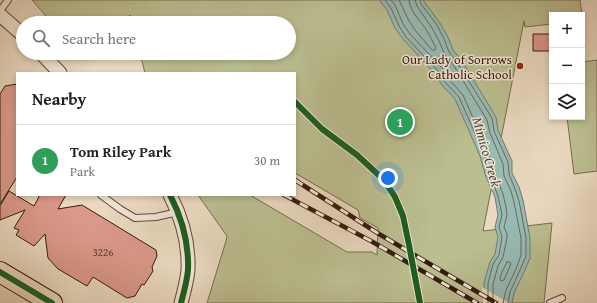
<!DOCTYPE html>
<meta charset="utf-8">
<style>
body{margin:0;font-family:"Gentium Book Plus",serif;background:#f6f6f6;color:#222}
.controls{position:absolute;right:12px;top:12px;display:grid;overflow:hidden;border-radius:0px;box-shadow:0 2px 6px #0003}
.controls button{width:36px;height:36px;display:grid;place-items:center;padding:0;border:0;border-bottom:1px solid #e0e0e0;background:#fff;color:#222;font:20px sans-serif}
.you{position:absolute;left:388px;top:178px;width:14px;height:14px;margin:-10px;border:3px solid #fff;border-radius:50%;background:#1a73e8;box-shadow:0 0 0 6px #1a73e833}
.badge{display:grid;place-items:center;width:26px;height:26px;border-radius:50%;background:#db2777;color:#fff;font-size:13px;font-weight:700}
.pin{position:absolute;translate:-50% -50%;border:2px solid #fff;box-shadow:0 1px 4px #0006}
.list{margin:0;padding:0;list-style:none}
h2{display:flex;justify-content:space-between;align-items:center;height:52px;margin:0;padding:0 16px;font-size:17px}
h2 small{font-size:13px;font-weight:400;color:#767676}
.list li{display:grid;grid-template-columns:26px 1fr auto;gap:12px;align-items:center;box-sizing:border-box;height:72px;padding:0 16px;border-top:1px solid #e0e0e0}
.list b{display:block;font-size:15px;white-space:nowrap}
.list p{margin:0;font-size:13px;white-space:nowrap;color:#767676}
.list em{font-size:13px;font-style:normal;color:#767676}
.icon{flex:none;width:22px;height:22px;fill:none;stroke:currentColor;stroke-width:2;stroke-linecap:round;stroke-linejoin:round}
.map{position:relative;flex:none;width:597px;height:303px;overflow:hidden}
.search{position:absolute;background:#fff;box-shadow:0 2px 6px #0003;left:16px;top:16px;width:280px;height:44px;display:flex;align-items:center;gap:10px;box-sizing:border-box;padding:0 14px;border-radius:22px;color:#767676;font-size:15px}
.panel{position:absolute;background:#fff;box-shadow:0 2px 6px #0003;left:16px;top:72px;width:280px;height:124px;border-radius:0px}
.map>svg:first-child{display:block}
.green{fill:#bbbe90;stroke:#786c4e}
.water{fill:#98bab2;stroke:#707a70}
.pier{fill:#ead9c0}
.lines{fill:none;stroke-linecap:round;stroke-linejoin:round}
.shore{stroke:#666a5f;stroke-width:1}
.building{fill:#da9889;stroke:#341a0c}
.service-casing{stroke:#624a39;stroke-width:8}
.minor-casing{stroke:#624a39;stroke-width:15}
.primary-casing{stroke:#341a0c;stroke-width:22}
.service{stroke:#f1e6d6;stroke-width:6}
.minor{stroke:#f1e6d6;stroke-width:13}
.primary{stroke:#ead9c0;stroke-width:20}
.rail-casing{stroke:#341a0c;stroke-width:4.5}
.rail{stroke:#f1e6d6;stroke-width:3;stroke-dasharray:9;stroke-linecap:butt}
.cycleway-casing{stroke:#f1e6d6;stroke-width:8}
.cycleway{stroke:#1b5e20;stroke-width:6}
.poi-dot{fill:#8f2418;stroke:#f1e6d6;stroke-width:1.5}
.labels{text-anchor:middle;stroke-width:3;stroke-linejoin:round;paint-order:stroke}
.number-label{font-size:11px;fill:#5e3a2b}
.poi-label{font-size:13px;fill:#341a0c;stroke:#f1e6d6;text-anchor:end}
.water-label{font-size:14px;font-style:italic;fill:#524a3e;stroke:#f1e6d6}
</style>
<div class="map">
<svg width="597" height="303" viewBox="0 0 597 303">
<rect width="100%" height="100%" fill="#ead9c0"/>
<filter id="stains"><feTurbulence type="fractalNoise" baseFrequency=".005" numOctaves="4"/><feColorMatrix values="0 0 0 0 .2 0 0 0 0 .09 0 0 0 0 .02 0 0 0 .5 -.17"/></filter>
<radialGradient id="worn" r=".72"><stop offset=".6" stop-color="#630" stop-opacity="0"/><stop offset="1" stop-color="#630" stop-opacity=".3"/></radialGradient>
<path class="green" d="M32,0H580L582,15H552V24L525,27L524,21L483,231L552,223L544,303H207L226,241L227,236L198,195H250L347,252H372L377,255L378,228L360,218L358,210L295,173V73H145L140,53H289V23H132L130,15L121,23H52Z
M597,60V171L574,174L567,117H582V62Z"/>
<path class="water" d="M380,0H423L440,23L448,37L453,50L462,61L496,117L498,130L512,161V173L519,187L523,200L530,238V258L524,272L514,293L512,303H485L484,283L490,262L495,254L498,237L495,227L498,215L495,197L486,177L480,156L455,99L441,84L437,76L403,39L395,28L387,10L382,4Z"/>
<path class="pier" d="M482,287L509,303H483Z"/>
<g class="lines">
<path class="shore" d="M385,0L391,8L399,26L406,37L440,73L444,81L459,97L484,154L490,175L498,196L502,215L499,227L502,237L499,255L493,264L488,283V303
M391,0L395,5L403,24L410,34L444,70L448,78L463,95L488,152L495,174L503,194L506,207L507,215L504,227L507,234V238L503,257L498,266L493,284V303
M399,0L409,21L415,30L432,50H435L436,48C433,42 430,36 427,31C421,21 410,12 409,0
M415,0L417,6L432,28L439,41L445,55L454,66L487,120L490,133L503,164L504,176L511,191L514,202L521,238V255L516,269L506,290L503,303
M420,0L421,4L437,25L444,39L449,52L458,64L492,118L494,131L508,162L509,174L515,189L519,201L526,238V256L520,270L510,292L508,303
M507,262H509L511,263L510,266L504,280L501,281L500,279C501,273 504,268 507,262Z"/>
</g>
<path class="building" d="M533,34H552V51H533Z
M17,84V177L0,204V94L5,86Z
M9,191L34,206L40,195H66L58,209L82,205L156,250L157,256L152,267L153,271L144,285L142,284L135,296L127,298L93,277L87,286L58,269L48,258L45,234L34,246L16,235L19,230L14,228L25,210L0,220V206Z"/>
<g class="lines">
<g class="service-casing">
<path id="service" d="M0,11L8,0
M101,195L120,209L135,218L156,217L178,212
M550,303L562,298"/>
</g>
<g class="minor-casing">
<path id="minor" d="M0,15L23,35
M41,53L60,73
M170,195C182,218 189,244 188,270C187,281 184,292 181,303"/>
</g>
<g class="primary-casing">
<path id="primary" d="M0,272L52,303"/>
</g>
<use href="#service" class="service"/>
<use href="#minor" class="minor"/>
<use href="#primary" class="primary"/>
<g class="rail-casing">
<path id="rail" d="M295,180L379,234L496,303
M284,195L371,241L477,303"/>
</g>
<use href="#rail" class="rail"/>
<g class="cycleway-casing">
<path id="cycleway" d="M295,102L322,129L357,155L384,180L395,197L403,216L409,245L420,303
M170,195C182,218 189,244 188,270C187,281 184,292 181,303
M0,272L52,303"/>
</g>
<use href="#cycleway" class="cycleway"/>
</g>
<circle class="poi-dot" cx="520" cy="66" r="4"/>
<g class="labels">
<g class="number-label">
<text x="103" y="256">3226</text>
</g>
<g class="poi-label">
<text x="512" y="64">Our Lady of Sorrows<tspan x="512" dy="15">Catholic School</tspan></text>
</g>
<g class="water-label">
<text transform="translate(487 152) rotate(74)" y="5">Mimico Creek</text>
</g>
</g>
<rect width="100%" height="100%" filter="url(#stains)"/>
<rect width="100%" height="100%" fill="url(#worn)"/>
</svg>
<div class="controls">
<button>+</button>
<button>−</button>
<button><svg class="icon" aria-label="layers" viewBox="0 0 24 24"><path d="M12 4l9 5-9 5-9-5zM3 14l9 5 9-5"/></svg></button>
</div>
<div class="you"></div>
<div class="pin badge" style="left:400px;top:122px;background:#2e9e5b">1</div>
<div class="search"><svg class="icon" aria-label="search" viewBox="0 0 24 24"><circle cx="10" cy="10" r="6"/><path d="M15 15l6 6"/></svg>Search here</div>
<section class="panel">
<h2>Nearby<small></small></h2>
<ul class="list">
<li><span class="badge" style="background:#2e9e5b">1</span><div><b>Tom Riley Park</b><p>Park</p></div><em>30 m</em></li>
</ul>
</section>
</div>
